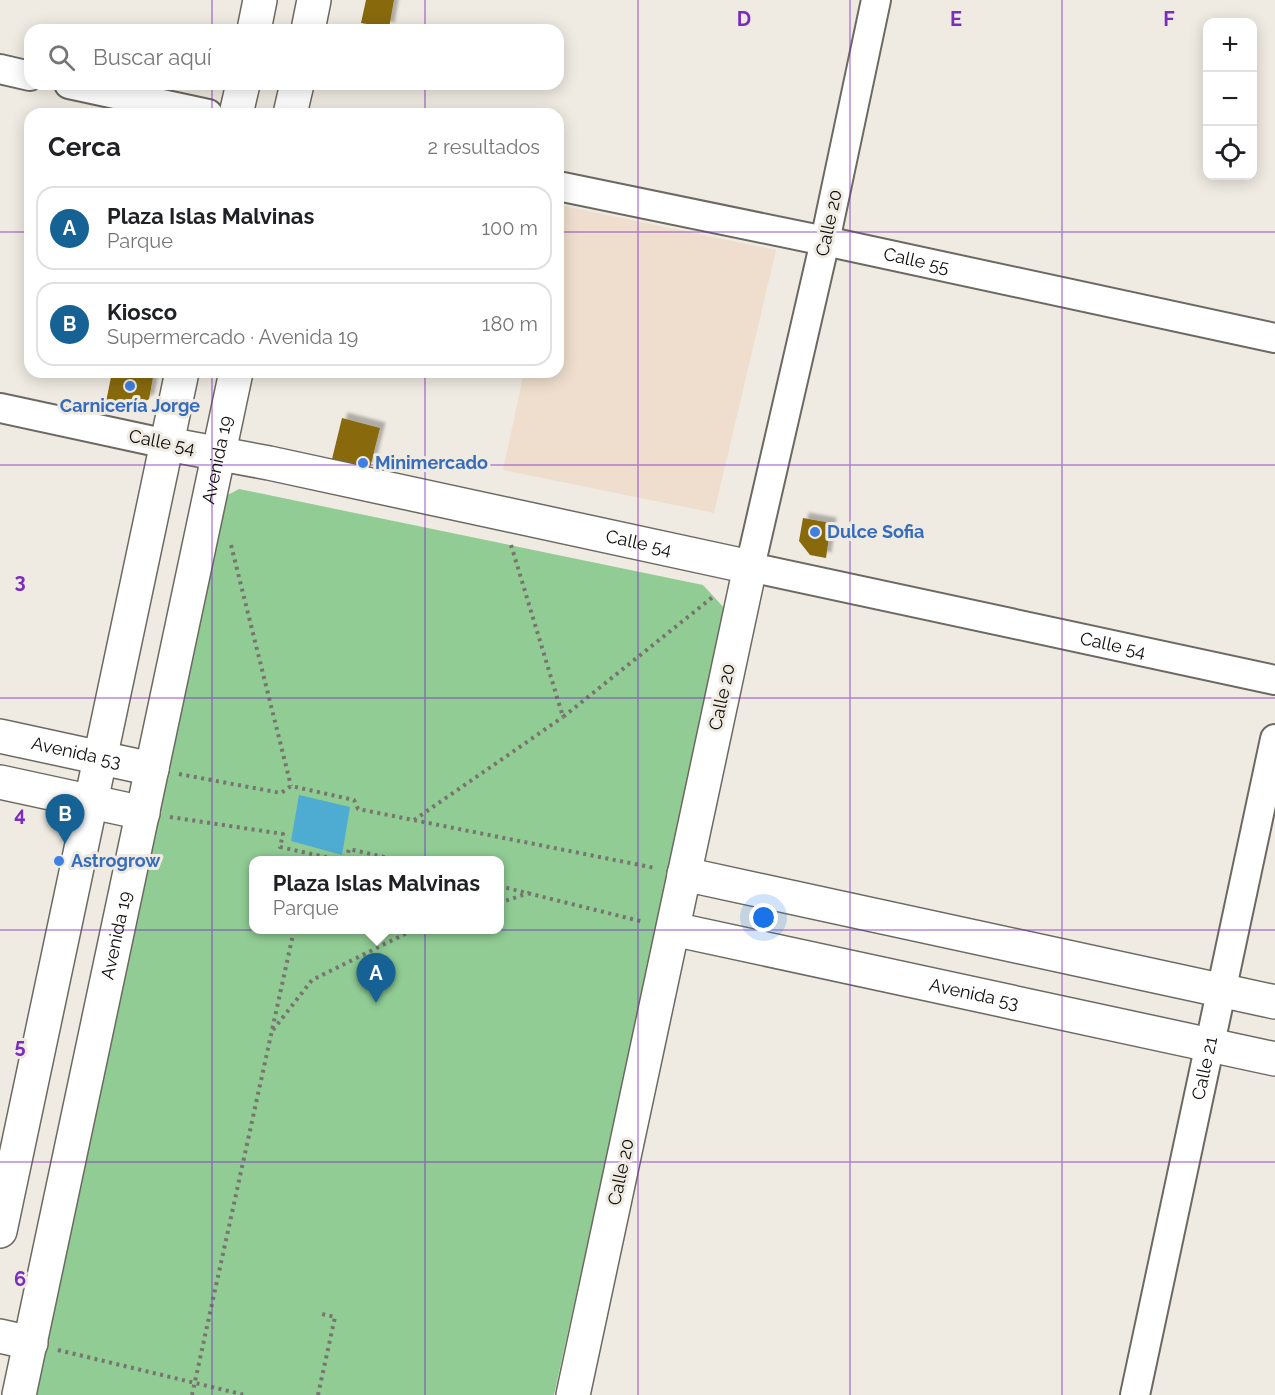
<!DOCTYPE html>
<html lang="es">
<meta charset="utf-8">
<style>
body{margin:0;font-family:Raleway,sans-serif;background:#f6f6f6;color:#202124}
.controls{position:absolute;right:18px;top:18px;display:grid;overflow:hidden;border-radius:12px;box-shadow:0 3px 15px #0003}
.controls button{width:54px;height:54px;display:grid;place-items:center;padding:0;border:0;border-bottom:2px solid #e0e0e0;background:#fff;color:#202124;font:30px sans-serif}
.you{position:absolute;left:764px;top:918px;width:21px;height:21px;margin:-15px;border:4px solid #fff;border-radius:50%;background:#1a73e8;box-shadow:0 0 0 9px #1a73e833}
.badge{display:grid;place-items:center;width:39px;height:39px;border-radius:50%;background:#166295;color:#fff;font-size:20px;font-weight:700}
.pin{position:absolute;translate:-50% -50px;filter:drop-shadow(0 2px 3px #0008)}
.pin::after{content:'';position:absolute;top:32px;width:21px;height:18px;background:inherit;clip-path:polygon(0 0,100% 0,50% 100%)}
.popup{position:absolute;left:249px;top:856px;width:255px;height:78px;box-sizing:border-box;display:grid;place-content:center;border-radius:12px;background:#fff;filter:drop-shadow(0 2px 4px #0005);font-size:20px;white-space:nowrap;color:#757577}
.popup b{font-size:22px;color:#202124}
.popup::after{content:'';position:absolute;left:50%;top:100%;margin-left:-12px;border:12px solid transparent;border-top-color:#fff}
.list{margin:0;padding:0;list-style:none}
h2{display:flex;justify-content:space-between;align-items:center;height:78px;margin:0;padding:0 24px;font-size:26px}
h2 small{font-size:20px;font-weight:400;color:#757577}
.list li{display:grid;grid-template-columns:39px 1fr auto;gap:18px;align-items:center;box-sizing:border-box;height:84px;margin:0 12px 12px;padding:0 12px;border:2px solid #e0e0e0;border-radius:18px}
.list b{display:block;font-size:22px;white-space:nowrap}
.list p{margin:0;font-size:20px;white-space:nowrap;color:#757577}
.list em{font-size:20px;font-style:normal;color:#757577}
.icon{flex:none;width:33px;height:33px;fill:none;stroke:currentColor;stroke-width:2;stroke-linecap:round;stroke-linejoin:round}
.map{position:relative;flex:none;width:1275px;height:1395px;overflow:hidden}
.search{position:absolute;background:#fff;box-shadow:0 3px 15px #0003;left:24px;top:24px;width:540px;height:66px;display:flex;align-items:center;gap:15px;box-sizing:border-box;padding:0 21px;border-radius:18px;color:#757577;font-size:22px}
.panel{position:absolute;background:#fff;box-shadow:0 3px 15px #0003;left:24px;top:108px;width:540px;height:270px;border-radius:18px}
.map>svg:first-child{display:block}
.education{fill:#efdecd}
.green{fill:#90cc94;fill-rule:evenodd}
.water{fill:#4eacd3}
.building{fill:#886a11;filter:url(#shadow)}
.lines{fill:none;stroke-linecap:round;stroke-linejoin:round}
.street-casing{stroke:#6c6961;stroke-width:32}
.secondary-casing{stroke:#6c6961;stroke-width:36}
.path{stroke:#787570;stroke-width:4;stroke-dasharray:3 4.5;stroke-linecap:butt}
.street{stroke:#fff;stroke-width:28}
.secondary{stroke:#fff;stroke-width:33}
.grid{fill:none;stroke:#7b2cbf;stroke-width:1.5;stroke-opacity:0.55}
.shop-dot{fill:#3f7fe0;stroke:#efebe2;stroke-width:2}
.labels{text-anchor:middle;stroke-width:6;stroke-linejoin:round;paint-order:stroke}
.street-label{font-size:18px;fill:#0f0e0b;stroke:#efebe2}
.shop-label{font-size:18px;font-weight:bold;fill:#366cbe;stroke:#efebe2;text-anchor:start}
.grid-label{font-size:20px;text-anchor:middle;font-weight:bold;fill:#7b2cbf;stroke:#efebe2;stroke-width:6;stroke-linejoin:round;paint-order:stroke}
</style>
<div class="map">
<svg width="1275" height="1395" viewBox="0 0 1275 1395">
<defs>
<filter id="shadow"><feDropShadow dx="5.5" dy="-5.5" stdDeviation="1.5" flood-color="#0004"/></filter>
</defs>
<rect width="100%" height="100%" fill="#efebe2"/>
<path class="education" d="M559,205L776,250L714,513L503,470L524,372H558Z"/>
<path class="green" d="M239,489L703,585L727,611L554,1395H28L220,499ZM253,860H499V930H253Z"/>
<path class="water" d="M299,795L350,807L342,855L291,841Z"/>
<path class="building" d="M366,0H394L389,28L361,23Z
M112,372H154L149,399L135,407L106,402Z
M342,418L380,428L370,468L332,459Z
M803,518L831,523L826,558L810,555L799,541Z"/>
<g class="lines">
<g class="street-casing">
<g id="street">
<path id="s1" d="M876,0L825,241L750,567L1275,680"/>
<path d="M0,69L30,76"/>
<path d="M69,84L208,114"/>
<path id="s2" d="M558,186L825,241L1275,338"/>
<path d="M0,408L167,444"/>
<path id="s3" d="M1135,1395L1275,739"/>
</g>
</g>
<g class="secondary-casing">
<g id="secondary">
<path d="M254,30L260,0"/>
<path d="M308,30L314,0"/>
<path d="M236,114L243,84"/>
<path d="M290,114L297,84"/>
<path id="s4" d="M167,444L269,463L750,567L573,1395"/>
<path id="s5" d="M0,736L152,769"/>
<path d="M0,782L143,813"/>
<path d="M684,874L1275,1002"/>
<path id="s6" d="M673,929L1275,1059"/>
<path d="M0,1231L182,372"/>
<path d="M0,1336L31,1343"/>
<path id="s7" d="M19,1395L236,372"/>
</g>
</g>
<path class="path" d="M231,545L291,786
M511,545L563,717L714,596
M179,774L281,793L291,786L354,800L358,809L655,868
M170,817L283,834L280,847L339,860
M414,820L563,717
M346,860L349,849L397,860
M499,886L644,922
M499,903L529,893
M273,1030L312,980L413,930
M58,1350L245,1395
M192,1395L294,930
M318,1395L335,1317L322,1314"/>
<use href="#street" class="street"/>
<use href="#secondary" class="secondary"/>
</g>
<path class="grid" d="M212,0V30M425,0V30M638,0V1395M850,0V1395M1062,0V1395M212,84V114M425,84V114M0,232H30M558,232H1275M212,372V1395M425,372V1395M0,465H1275M0,698H1275M0,930H1275M0,1162H1275"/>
<g class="shop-dot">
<circle cx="130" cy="386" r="6"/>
<circle cx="363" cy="463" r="6"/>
<circle cx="815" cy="532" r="6"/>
<circle cx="59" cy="861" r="6"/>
</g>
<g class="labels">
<g class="street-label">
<text transform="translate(829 223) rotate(-78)" y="6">Calle 20</text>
<text dy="6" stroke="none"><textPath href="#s2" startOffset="366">Calle 55</textPath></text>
<text transform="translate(162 442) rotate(11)" y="6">Calle 54</text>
<text dy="6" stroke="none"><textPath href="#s7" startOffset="956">Avenida 19</textPath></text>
<text dy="6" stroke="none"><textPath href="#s4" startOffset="482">Calle 54</textPath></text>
<text dy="6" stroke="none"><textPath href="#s1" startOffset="952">Calle 54</textPath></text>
<text transform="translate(722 697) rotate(-78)" y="6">Calle 20</text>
<text dy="6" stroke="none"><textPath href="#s5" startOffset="78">Avenida 53</textPath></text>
<text dy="6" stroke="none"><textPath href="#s7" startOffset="470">Avenida 19</textPath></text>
<text dy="6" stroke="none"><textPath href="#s6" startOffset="308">Avenida 53</textPath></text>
<text dy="6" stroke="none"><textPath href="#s3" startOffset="334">Calle 21</textPath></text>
<text transform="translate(621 1172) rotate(-78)" y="6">Calle 20</text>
</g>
<g class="shop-label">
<text x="130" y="412" text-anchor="middle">Carnicería Jorge</text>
<text x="375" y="469">Minimercado</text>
<text x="827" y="538">Dulce Sofia</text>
<text x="71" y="867">Astrogrow</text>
</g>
</g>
<g class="grid-label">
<text x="744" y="26">D</text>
<text x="956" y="26">E</text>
<text x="1169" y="26">F</text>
<text x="20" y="588">3</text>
<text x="20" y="821">4</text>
<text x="20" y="1053">5</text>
<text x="20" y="1286">6</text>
</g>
</svg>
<div class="controls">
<button>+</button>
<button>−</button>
<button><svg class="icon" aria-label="locate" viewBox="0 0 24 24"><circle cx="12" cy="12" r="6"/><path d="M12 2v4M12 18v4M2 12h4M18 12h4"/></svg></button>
</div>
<div class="you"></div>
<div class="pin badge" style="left:376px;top:1003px">A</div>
<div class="popup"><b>Plaza Islas Malvinas</b>Parque</div>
<div class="pin badge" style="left:65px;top:844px">B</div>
<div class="search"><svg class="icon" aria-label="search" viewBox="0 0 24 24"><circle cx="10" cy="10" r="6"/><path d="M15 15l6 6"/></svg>Buscar aquí</div>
<section class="panel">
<h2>Cerca<small>2 resultados</small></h2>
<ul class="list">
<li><span class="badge">A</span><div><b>Plaza Islas Malvinas</b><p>Parque</p></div><em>100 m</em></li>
<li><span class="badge">B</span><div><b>Kiosco</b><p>Supermercado · Avenida 19</p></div><em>180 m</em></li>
</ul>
</section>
</div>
